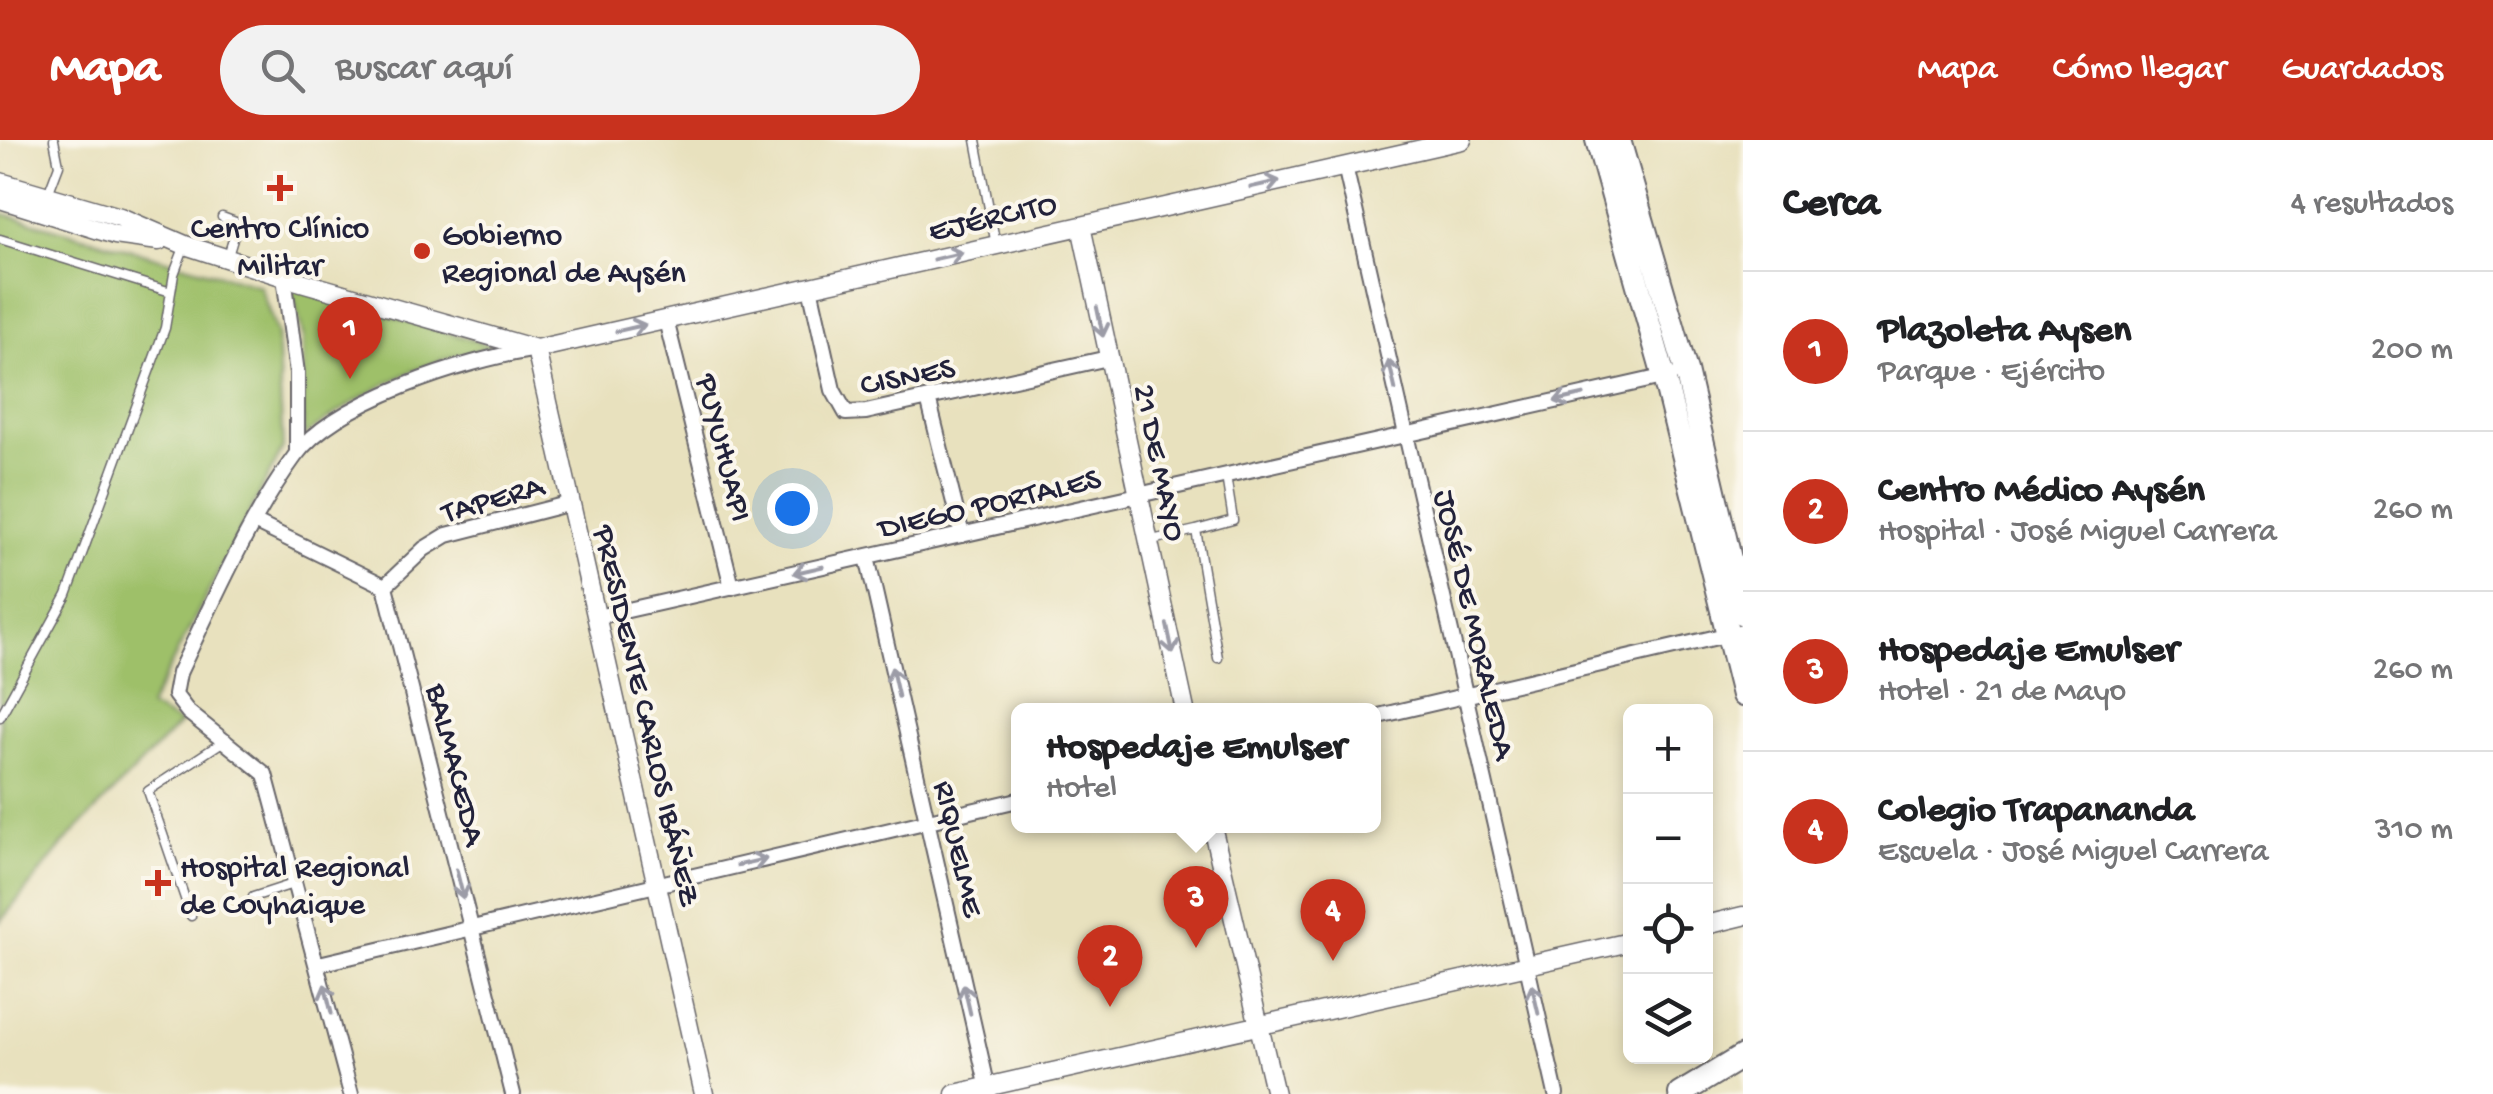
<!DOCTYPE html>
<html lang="es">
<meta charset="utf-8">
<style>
body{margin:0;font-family:"Gochi Hand",sans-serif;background:#f2f2f2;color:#202124}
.controls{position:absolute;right:30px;bottom:30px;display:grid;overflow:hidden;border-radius:15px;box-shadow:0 5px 15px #0003}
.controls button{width:90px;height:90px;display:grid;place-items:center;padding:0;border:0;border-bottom:2px solid #e0e0e0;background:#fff;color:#202124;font:50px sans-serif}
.you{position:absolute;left:792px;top:368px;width:35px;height:35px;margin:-25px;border:8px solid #fff;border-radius:50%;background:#1a73e8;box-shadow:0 0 0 15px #1a73e833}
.badge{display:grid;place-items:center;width:65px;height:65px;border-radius:50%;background:#c8321e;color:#fff;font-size:32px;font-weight:700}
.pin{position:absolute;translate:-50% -82px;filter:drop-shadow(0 2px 5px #0008)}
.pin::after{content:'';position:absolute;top:52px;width:35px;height:30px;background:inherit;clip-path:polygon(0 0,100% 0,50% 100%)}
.popup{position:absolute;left:1011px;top:563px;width:370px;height:130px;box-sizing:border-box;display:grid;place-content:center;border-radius:15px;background:#fff;filter:drop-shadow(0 2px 8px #0005);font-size:32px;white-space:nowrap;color:#757577}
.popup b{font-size:38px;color:#202124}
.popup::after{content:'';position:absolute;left:50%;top:100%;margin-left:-20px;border:20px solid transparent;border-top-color:#fff}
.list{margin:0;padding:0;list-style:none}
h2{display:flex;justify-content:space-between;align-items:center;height:130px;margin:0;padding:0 40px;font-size:42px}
h2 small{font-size:32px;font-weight:400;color:#757577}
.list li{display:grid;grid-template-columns:65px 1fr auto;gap:30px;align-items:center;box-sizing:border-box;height:160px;padding:0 40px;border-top:2px solid #e0e0e0}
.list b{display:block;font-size:38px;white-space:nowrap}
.list p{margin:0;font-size:32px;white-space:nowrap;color:#757577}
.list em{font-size:32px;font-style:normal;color:#757577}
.icon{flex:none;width:55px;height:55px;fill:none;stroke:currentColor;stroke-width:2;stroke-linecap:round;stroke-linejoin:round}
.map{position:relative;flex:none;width:1743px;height:954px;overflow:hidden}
header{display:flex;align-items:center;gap:60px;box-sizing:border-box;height:140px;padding:0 50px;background:#c8321e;color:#fff}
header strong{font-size:48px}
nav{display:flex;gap:55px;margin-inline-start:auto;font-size:35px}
.search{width:700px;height:90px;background:#f2f2f2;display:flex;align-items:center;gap:25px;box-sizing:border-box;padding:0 35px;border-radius:55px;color:#757577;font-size:38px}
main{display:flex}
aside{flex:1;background:#fff}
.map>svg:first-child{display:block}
.green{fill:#9ec069;stroke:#607152;stroke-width:2.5}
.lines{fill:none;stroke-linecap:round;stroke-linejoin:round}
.service-casing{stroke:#676569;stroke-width:11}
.minor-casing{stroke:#676569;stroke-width:18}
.tertiary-casing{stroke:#676569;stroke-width:21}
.primary-casing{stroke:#676569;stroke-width:26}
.service{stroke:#fff;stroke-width:8}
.minor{stroke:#fff;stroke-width:14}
.tertiary{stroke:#fff;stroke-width:18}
.primary{stroke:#fff;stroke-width:22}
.oneway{stroke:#9c9ca7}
.poi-dot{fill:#c8321e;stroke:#fbf7ec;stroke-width:4}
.labels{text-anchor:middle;stroke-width:8;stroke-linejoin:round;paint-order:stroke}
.street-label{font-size:32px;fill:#22223b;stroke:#fbf7ec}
.poi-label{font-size:32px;fill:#22223b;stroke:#fbf7ec;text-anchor:start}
</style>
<header>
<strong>Mapa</strong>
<div class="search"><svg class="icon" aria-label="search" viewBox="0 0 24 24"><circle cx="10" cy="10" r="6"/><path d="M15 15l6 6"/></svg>Buscar aquí</div>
<nav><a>Mapa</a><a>Cómo llegar</a><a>Guardados</a></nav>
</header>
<main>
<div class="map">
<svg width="1743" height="954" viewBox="0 0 1743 954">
<rect width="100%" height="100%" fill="#fbf7ec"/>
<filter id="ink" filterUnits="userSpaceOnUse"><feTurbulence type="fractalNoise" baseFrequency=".01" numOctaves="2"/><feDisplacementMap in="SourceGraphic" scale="20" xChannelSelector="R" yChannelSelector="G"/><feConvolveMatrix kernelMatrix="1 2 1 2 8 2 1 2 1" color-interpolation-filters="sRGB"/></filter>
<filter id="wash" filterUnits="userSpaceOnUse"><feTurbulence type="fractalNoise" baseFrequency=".0048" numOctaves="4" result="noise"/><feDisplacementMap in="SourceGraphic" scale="40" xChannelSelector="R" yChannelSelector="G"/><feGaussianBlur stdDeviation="2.25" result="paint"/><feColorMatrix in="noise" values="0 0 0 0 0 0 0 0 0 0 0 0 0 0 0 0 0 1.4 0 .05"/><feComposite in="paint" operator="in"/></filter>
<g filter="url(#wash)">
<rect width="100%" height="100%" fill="#e8e1be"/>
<path class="green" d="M0,73L260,146L277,194L283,308L149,567L180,583L64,703L0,782Z
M291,147L494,206C417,222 366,251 303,297V196Z"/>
</g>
<g filter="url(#ink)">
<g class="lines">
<g class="service-casing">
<path id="service" d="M976,0L996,105
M48,54L59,25L54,0
M222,77L238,83L227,119
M0,99L171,152
M1196,390L1233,380L1226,336
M1152,400L1196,390L1218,518
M0,577L67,455L165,188L174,134L185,105
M253,757L293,744
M191,776L148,651L227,599"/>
</g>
<g class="minor-casing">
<path id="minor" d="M1345,26L1556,954
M284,137L297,233V313
M810,147L833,250L846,273L866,272L1108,218
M666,180L732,447
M928,258L962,395
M256,383L385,446L513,954
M867,417L989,953
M385,446L424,409L447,395L571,363
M597,477L1671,235
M1374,577L1743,491
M319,824L1018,660
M351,954L265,634L188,572L175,555L179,533C212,464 250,377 295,316C335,261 466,220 531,210"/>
</g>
<g class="tertiary-casing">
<path id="tertiary" d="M0,42L120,77L185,105L284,137L536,209L1462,0
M0,59L115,95L159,101
M1081,86L1185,570
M536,209L704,954
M1212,686L1275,954
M1706,785L1743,776
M955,954L1630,802"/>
</g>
<g class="primary-casing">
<path id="primary" d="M1597,0L1664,237L1743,555
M1619,0L1686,231L1743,474
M1680,954L1743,916"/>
</g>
<use href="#service" class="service"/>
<use href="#minor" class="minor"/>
<use href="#tertiary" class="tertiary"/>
<use href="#primary" class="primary"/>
</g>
<defs><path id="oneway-shaft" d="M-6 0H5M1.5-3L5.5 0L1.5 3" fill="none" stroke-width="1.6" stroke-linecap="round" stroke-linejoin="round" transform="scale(2.5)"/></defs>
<g class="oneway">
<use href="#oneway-shaft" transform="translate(1265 44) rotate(-13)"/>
<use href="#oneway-shaft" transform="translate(948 116) rotate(-13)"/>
<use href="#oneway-shaft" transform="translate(1100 182) rotate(78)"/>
<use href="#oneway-shaft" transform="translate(631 188) rotate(-13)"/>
<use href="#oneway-shaft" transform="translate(1392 235) rotate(-103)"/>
<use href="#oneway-shaft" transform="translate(1569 258) rotate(167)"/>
<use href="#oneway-shaft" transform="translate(808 430) rotate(167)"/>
<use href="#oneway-shaft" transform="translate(1170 499) rotate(78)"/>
<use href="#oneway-shaft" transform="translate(895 542) rotate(-103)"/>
<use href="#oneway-shaft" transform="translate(752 722) rotate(-13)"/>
<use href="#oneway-shaft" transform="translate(460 744) rotate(76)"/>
<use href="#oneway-shaft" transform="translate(328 859) rotate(-104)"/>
<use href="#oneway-shaft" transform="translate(967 859) rotate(-103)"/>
<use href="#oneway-shaft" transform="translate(1535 859) rotate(-103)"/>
</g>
</g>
<g class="poi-dot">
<path d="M275 33h10v10h10v10h-10v10h-10v-10h-10v-10h10z"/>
<circle cx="422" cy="111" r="10"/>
<path d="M153 728h10v10h10v10h-10v10h-10v-10h-10v-10h10z"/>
</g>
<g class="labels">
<g class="street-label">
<text transform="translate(992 75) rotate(-13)" y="11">EJÉRCITO</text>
<text transform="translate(907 234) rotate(-11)" y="11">CISNES</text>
<text transform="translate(726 307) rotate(76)" y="11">PUYUHUAPI</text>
<text transform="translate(1162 322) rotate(78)" y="11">21 DE MAYO</text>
<text transform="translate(492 357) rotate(-16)" y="11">TAPERA</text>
<text transform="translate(989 361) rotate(-13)" y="11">DIEGO PORTALES</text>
<text transform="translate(1477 484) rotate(77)" y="11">JOSÉ DE MORALEDA</text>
<text transform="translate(649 575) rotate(77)" y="11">PRESIDENTE CARLOS IBÁÑEZ</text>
<text transform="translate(458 624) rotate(76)" y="11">BALMACEDA</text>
<text transform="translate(961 708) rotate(77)" y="11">RIQUELME</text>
</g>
<g class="poi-label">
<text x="280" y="97" text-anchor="middle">Centro Clínico<tspan x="280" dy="37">Militar</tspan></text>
<text x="442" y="104">Gobierno<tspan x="442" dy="37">Regional de Aysén</tspan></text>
<text x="180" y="736">Hospital Regional<tspan x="180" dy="37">de Coyhaique</tspan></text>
</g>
</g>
</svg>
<div class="controls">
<button>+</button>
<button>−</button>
<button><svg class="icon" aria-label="locate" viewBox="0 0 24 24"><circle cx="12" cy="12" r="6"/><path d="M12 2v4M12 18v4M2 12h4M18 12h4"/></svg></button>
<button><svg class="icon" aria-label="layers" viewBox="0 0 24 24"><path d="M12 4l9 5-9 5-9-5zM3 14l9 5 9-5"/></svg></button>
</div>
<div class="you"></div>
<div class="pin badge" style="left:350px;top:239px">1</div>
<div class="pin badge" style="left:1110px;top:867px">2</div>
<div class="pin badge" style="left:1196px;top:808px">3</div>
<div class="popup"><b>Hospedaje Emulser</b>Hotel</div>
<div class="pin badge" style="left:1333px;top:821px">4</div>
</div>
<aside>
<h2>Cerca<small>4 resultados</small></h2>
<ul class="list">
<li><span class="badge">1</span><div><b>Plazoleta Aysen</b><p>Parque · Ejército</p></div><em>200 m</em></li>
<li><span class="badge">2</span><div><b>Centro Médico Aysén</b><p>Hospital · José Miguel Carrera</p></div><em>260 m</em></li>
<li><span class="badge">3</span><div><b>Hospedaje Emulser</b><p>Hotel · 21 de Mayo</p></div><em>260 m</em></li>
<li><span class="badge">4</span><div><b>Colegio Trapananda</b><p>Escuela · José Miguel Carrera</p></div><em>310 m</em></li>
</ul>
</aside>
</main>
